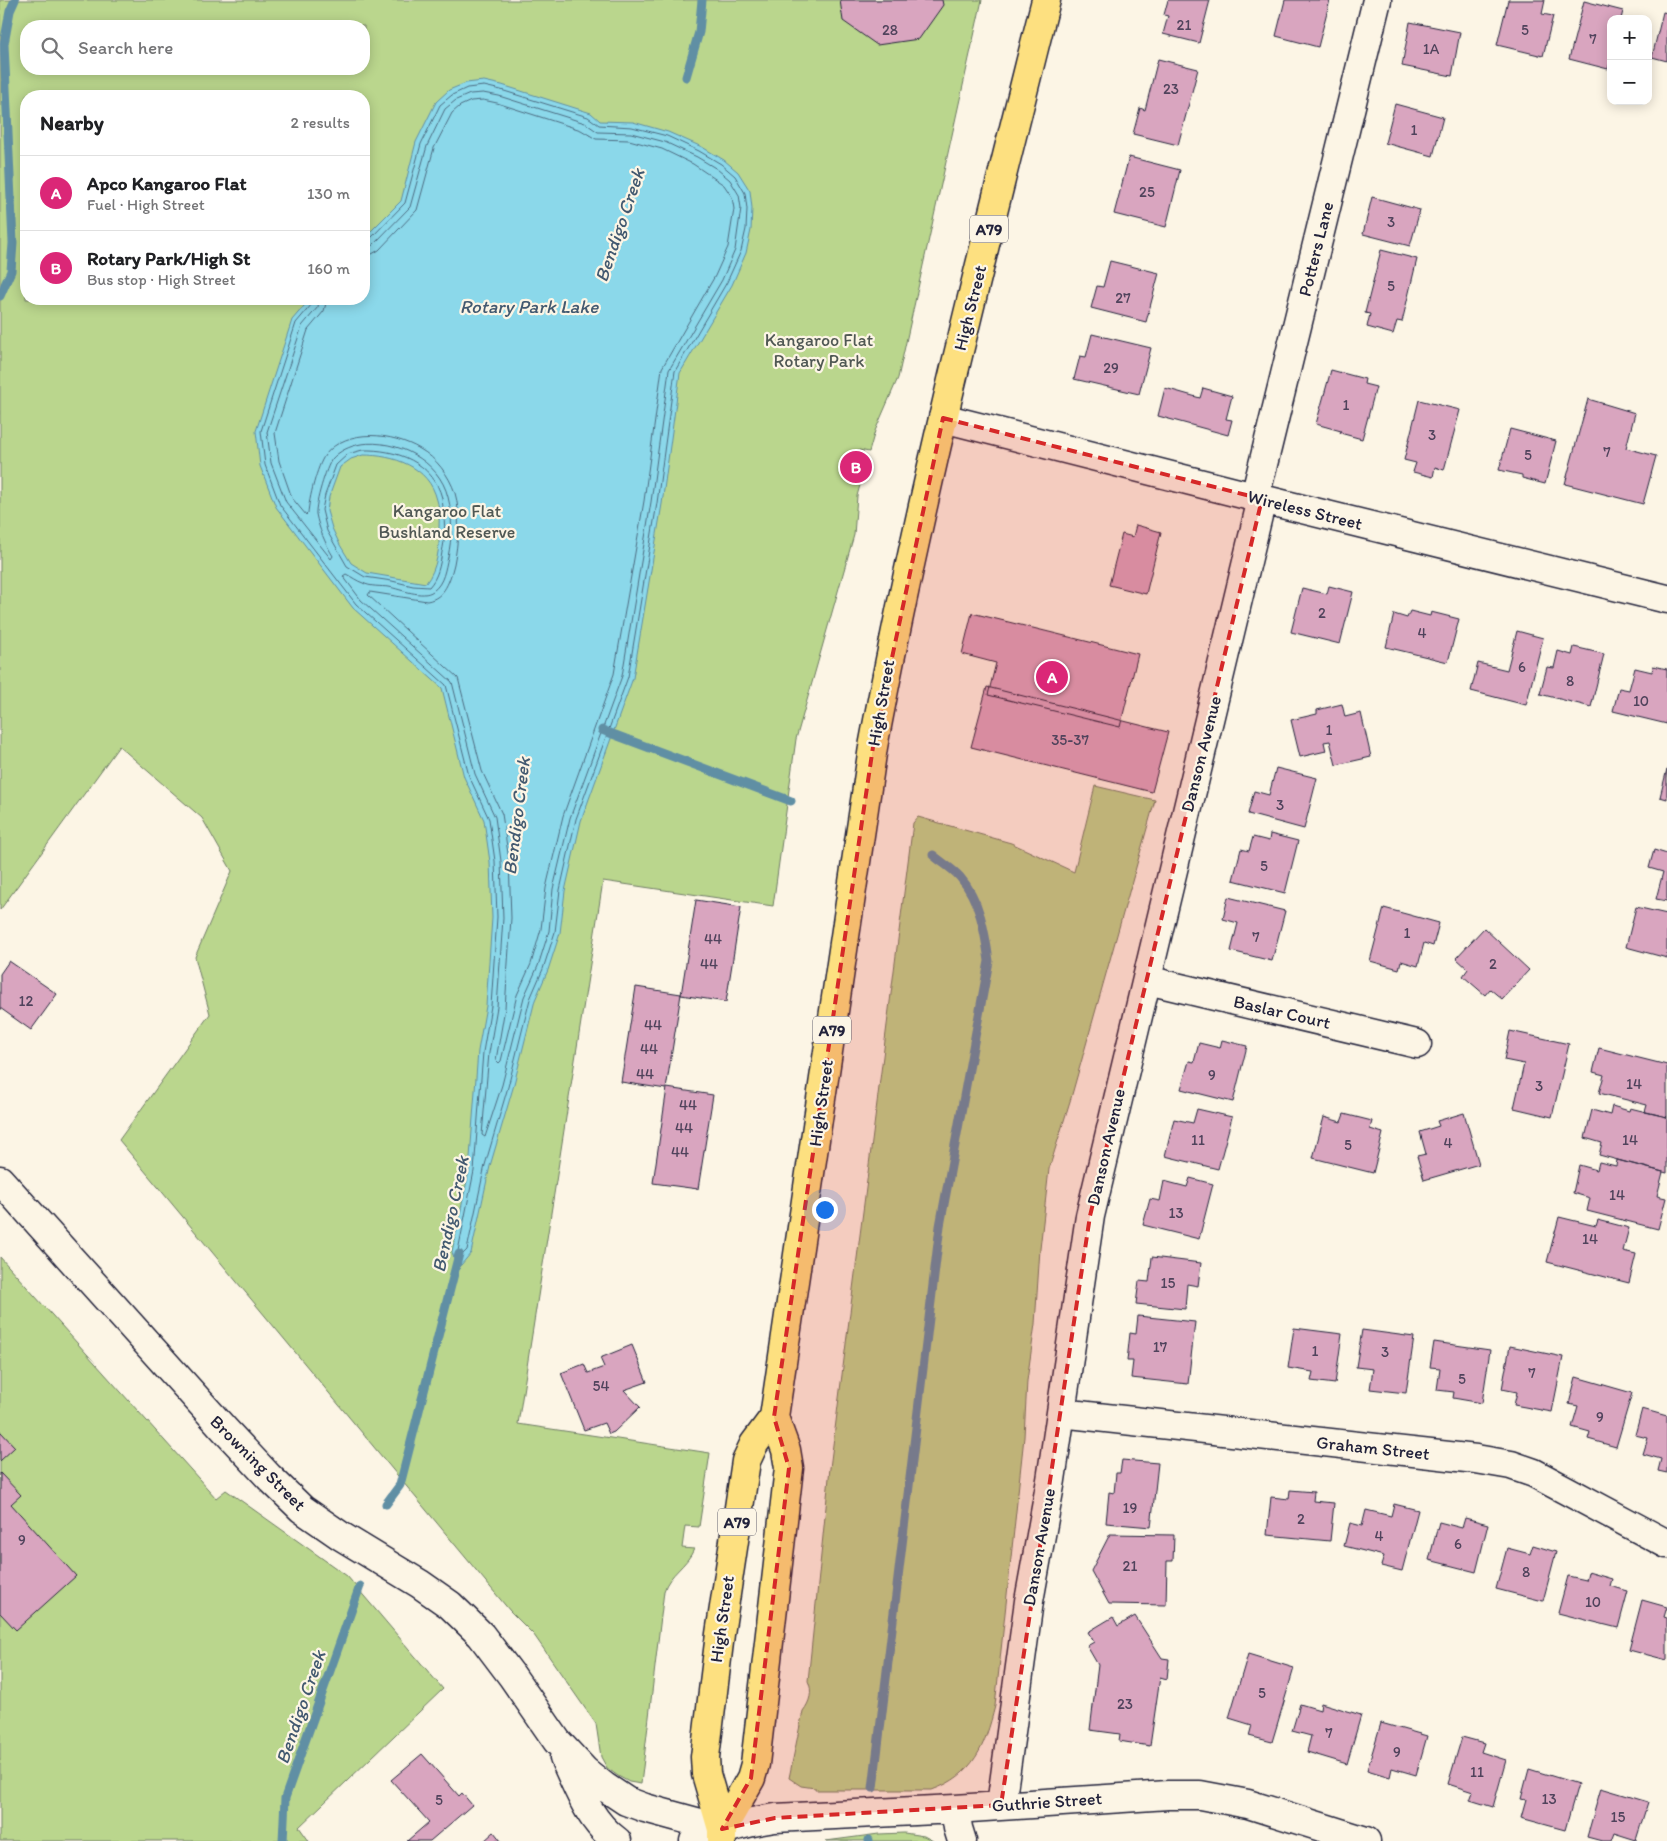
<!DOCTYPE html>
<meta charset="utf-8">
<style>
body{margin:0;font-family:Itim,sans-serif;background:#f2f2f2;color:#202124}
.controls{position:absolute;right:15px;top:15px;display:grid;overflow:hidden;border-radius:10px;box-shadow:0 2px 12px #0003}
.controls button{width:45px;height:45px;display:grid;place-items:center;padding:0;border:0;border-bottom:1px solid #e0e0e0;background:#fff;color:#202124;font:25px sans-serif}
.you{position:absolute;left:824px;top:1209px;width:18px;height:18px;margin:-12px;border:4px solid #fff;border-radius:50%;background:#1a73e8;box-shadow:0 0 0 8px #1a73e833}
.badge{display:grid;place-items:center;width:32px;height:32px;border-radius:50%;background:#db2777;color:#fff;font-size:16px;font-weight:700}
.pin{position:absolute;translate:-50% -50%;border:2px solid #fff;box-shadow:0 1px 5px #0006}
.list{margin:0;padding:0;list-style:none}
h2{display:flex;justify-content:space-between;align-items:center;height:65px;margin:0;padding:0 20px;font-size:21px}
h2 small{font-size:16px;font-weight:400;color:#757577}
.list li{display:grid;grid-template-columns:32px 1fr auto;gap:15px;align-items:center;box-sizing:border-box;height:75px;padding:0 20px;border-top:1px solid #e0e0e0}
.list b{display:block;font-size:19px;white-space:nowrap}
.list p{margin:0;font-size:16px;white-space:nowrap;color:#757577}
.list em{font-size:16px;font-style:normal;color:#757577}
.icon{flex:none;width:28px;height:28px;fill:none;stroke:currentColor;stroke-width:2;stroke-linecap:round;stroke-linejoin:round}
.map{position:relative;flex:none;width:1667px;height:1841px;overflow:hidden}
.search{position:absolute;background:#fff;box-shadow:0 2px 12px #0003;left:20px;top:20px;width:350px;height:55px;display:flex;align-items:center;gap:12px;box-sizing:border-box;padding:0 18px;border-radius:20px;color:#757577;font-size:19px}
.panel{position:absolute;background:#fff;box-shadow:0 2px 12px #0003;left:20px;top:90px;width:350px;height:215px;border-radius:20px}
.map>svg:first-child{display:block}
.green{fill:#bad68d;stroke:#6e7c64;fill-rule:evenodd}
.water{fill:#8bd8ea;stroke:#618fa4;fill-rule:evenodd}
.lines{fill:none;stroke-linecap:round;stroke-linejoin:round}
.shore{stroke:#4c6b81;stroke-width:1}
.stream{stroke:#618fa4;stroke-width:9}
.building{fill:#d9a5bf;stroke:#22223b}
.street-casing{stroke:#22223b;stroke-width:31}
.highway-casing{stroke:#22223b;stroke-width:31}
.street{stroke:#fcf5e5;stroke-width:28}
.highway{stroke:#fde080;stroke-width:28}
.marked{fill:#d62828;fill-opacity:0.2;stroke:#d62828;stroke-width:4;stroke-dasharray:10 6;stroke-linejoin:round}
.labels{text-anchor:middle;stroke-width:4.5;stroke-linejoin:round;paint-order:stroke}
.number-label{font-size:15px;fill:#50435c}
.shield{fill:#fcf5e5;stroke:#63616e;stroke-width:1}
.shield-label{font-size:16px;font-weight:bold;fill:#22223b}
.street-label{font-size:18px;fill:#22223b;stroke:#fcf5e5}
.park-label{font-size:18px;fill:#505854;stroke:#fcf5e5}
.water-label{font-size:19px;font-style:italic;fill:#425970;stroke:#fcf5e5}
</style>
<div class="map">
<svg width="1667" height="1841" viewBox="0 0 1667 1841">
<rect width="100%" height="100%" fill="#fcf5e5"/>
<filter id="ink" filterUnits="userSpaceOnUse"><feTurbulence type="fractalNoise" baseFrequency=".02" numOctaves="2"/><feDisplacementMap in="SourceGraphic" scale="10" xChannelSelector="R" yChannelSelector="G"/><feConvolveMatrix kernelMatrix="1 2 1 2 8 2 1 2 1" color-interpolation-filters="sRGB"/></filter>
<g filter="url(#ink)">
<path class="green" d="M0,0H982L898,378L875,431L869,452L859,450L852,475L862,478L857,496L854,535L796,739L773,906L603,881L518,1424L710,1453L699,1527L685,1526L682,1548L694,1549C687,1566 669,1574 664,1591L641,1784L629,1782L618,1776L607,1768L601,1757L596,1724L534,1635L510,1611L119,1140L210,1014L195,957L232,871L202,818L119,746L0,910ZM26,26H364V69H26ZM26,96H364V299H26Z
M1095,786L1155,800L1071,1098L1049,1169L1040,1249L1035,1324L1027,1381L1024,1437L995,1706C985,1746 974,1775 932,1790H815V1788L801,1786L789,1778L803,1711C810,1702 813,1691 808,1681L830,1468L913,823L918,817L1011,843L1074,872Z
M0,1257L216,1498L226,1490L347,1576L443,1689L299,1827L309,1841H0Z
M904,1833L924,1836L933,1841H826L879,1834Z"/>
<path class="water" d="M484,81L502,85L591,113L600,121L633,122L668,132L702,147L724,160L738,172L750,191L752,208L751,230L746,253L732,285L680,373L662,504L633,678L581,821L565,891L560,933L548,970L535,1000L513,1088L490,1166L471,1253L461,1265H456L452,1252L469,1171L478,1051L486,1006L492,918L490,862L484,820L464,777L442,688L353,608L276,507L260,466L256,431L292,320L310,299H364V238L401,201L416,142L436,102L449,90L466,83ZM363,455C393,455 429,466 437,500C440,509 439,521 439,531C440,547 437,569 426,583L367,573L351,563L340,545L332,528L327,511L329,497L340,467L351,459Z"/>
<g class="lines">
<path class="shore" d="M313,299L312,304L296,323L261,431L265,465L280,505L356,604L446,685L469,776L489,819L495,861L497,917L491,1006L483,1052L474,1171L458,1251L459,1255L461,1256L467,1250L485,1165L508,1087L530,999L543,969L555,932L560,890L576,819L628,677L657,503L675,371L727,282L741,251L746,229L747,209L745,193L735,176L721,164L699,151L667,136L632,127L599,125L588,117L501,90L484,86L467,88L452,95L440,105L421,144L405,203L369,240L364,241
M319,299L318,307L302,326L267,432L271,463L286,502L331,559L333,556C325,543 319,529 316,514C315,504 326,467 332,459C339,451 350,446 361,444C396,439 439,460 448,497C453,516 452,538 448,557C445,569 444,583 433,591C423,599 400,589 389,587C381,586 370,587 363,583C357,581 352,577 346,574L343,576L361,600L452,682L475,774L495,817L501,861L503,918L497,1007L489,1053L482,1135L485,1137L502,1085L524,997L538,966L549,931L553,889L570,818L622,676L651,502L669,370L722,280L735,250L741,208L739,195L730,180L717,169L697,157L665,142L631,133L598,132L585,123L499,96L483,93L470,94L456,100L445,109L427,146L410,207L373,245L364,248
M327,299L324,311L308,330L275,433L279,461L292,498L306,515L308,513C309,499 317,466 325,455C347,427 393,433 420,449C436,458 449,475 455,493C461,512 458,544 454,564C450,580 445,598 427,601L370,592L368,595L458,678L482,771L502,814L509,860L511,918L505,1008L496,1060L499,1063L501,1061L517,995L531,964L541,929L546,888L563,816L614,674L644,501L662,368L715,276L728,247L734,209L732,197L724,185L693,164L662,149L629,140L596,139L581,130L497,103L483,100L471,101L460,106L452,113L434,148L417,210L379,250L372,254L364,255
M363,450C396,449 433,462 442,498C443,504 443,511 444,517C445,529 445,540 442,552C440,565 438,577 429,587L413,586L392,581L365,577L347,566L327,531L322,510L325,495L336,465L348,454Z"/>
<path class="stream" d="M686,77L699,32L702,0
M0,296L11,271L13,243L4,44L10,11L15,0
M602,730L791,801
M386,1504L400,1485L459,1254
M873,1788L940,1226L989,961C985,932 980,900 960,877C953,869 941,862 933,855
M283,1841L285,1798L360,1586
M869,1841V1840"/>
</g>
<path class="building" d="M840,0H942L943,5L919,39L877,45L843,21Z
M1168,0H1210L1199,43L1163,34L1168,16L1164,15Z
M1285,0H1330L1318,47L1276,36Z
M1508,0H1545L1542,14L1553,16L1543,56L1497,45Z
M1584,1L1623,11L1621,19H1611V59L1608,69L1569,59Z
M1663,12L1667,13V61L1652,57Z
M1410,22L1460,32L1452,76L1402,66Z
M1158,59L1198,69L1178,145L1133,134L1140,108L1145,110Z
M1395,104L1443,117L1433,156L1385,143Z
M1129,157L1180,170L1166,227L1114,214Z
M1372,197L1420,210L1410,246L1363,234Z
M1381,250L1417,259L1402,322L1397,321L1393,334L1367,327L1370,314L1365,313Z
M1110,261L1159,273L1146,322L1091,308L1097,286L1103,287Z
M1092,334L1151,348L1139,394L1074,379L1080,356L1086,357Z
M1331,370L1365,379L1364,384L1376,387L1362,439L1340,433L1341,431L1316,424Z
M1165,388L1200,398L1203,388L1232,396L1226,419L1232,420L1228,435L1158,416Z
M1588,399L1635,413L1626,448L1656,456L1643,504L1565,484Z
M1419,400L1460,410L1444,470L1435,467L1433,477L1413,472L1416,463L1404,460Z
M1510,429L1556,441L1545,484L1522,478V475L1499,470Z
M1136,525L1161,532L1146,594L1109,585L1122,534L1133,537Z
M1329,586L1353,592L1340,644L1291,632L1302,588L1327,594Z
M1410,611L1430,616L1431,612L1459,619L1448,662L1386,647L1394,614L1407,618Z
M972,613L1138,654L1120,727L988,695L996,663L962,654Z
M1517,631L1543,638L1526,705L1471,691L1478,663L1507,670Z
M1574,647L1604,654L1591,707L1540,694L1547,667L1554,668L1558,651L1572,655Z
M1653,666L1667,669V724L1613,711L1619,688L1629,690L1635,668L1652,672Z
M987,687L1168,732L1152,792L971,747Z
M1342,704L1345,717L1361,713L1371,757L1336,765L1330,741L1324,742L1326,751L1300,757L1291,720L1317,714V710Z
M1276,768L1317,778L1304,829L1248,814L1254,791L1269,795Z
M1667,769V799L1660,797Z
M1270,834L1298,841L1285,893L1233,880L1241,849L1249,851L1253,837L1269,841Z
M1654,850L1667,854V901L1656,899L1663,872L1649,868Z
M1228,897L1285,911L1272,961L1231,951L1238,923L1223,919Z
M696,900L741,907L726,1002L681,995Z
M1636,907L1667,914V958L1626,947Z
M1384,908L1439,923L1433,946L1424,943L1418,966L1401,961L1399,969L1370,961Z
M1484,928L1529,970L1502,999L1490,989L1485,995L1463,976L1468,969L1456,958Z
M9,961L57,994L31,1030L0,1008V974Z
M636,987L681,994L666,1089L621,1082Z
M1510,1031L1569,1044L1552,1117L1514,1108L1524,1064L1504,1060Z
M1222,1040L1247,1046L1233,1102L1181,1089L1189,1061L1194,1062L1199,1043L1220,1048Z
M1599,1048L1667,1065V1117L1645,1112L1647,1105L1599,1093L1604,1075L1593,1072Z
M667,1088L713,1095L698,1189L653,1183Z
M1612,1106L1629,1111L1630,1108L1667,1117V1173L1599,1155L1602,1143L1585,1138L1592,1110L1610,1115Z
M1197,1109L1232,1117L1218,1169L1165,1156L1174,1119L1193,1123Z
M1464,1113L1479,1164L1424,1180L1417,1156L1426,1154L1420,1132L1439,1126L1437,1121Z
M1344,1114L1372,1121L1370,1129L1383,1133L1373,1173L1313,1158L1324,1117L1341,1122Z
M1617,1160L1663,1172L1657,1196L1666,1198L1658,1229L1587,1211L1590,1198L1573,1193L1579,1165L1597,1170L1599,1162L1616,1166Z
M1190,1178L1213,1184L1199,1239L1143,1225L1150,1199L1160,1201L1164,1181L1187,1187Z
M1559,1217L1596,1226L1598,1220L1629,1228L1623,1251L1636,1254L1629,1283L1547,1262Z
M1152,1257L1201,1263L1198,1286L1187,1284L1185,1309L1136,1304L1139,1281L1149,1282Z
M1138,1316L1195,1322L1188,1384L1131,1378L1133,1361H1127L1130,1333L1136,1334Z
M1294,1328L1342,1334L1335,1384L1311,1381L1313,1372L1288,1368Z
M1362,1330L1414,1337L1406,1393L1370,1389L1373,1369L1356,1367Z
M1434,1342L1490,1350L1482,1403L1453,1398L1454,1392L1437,1390L1440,1368L1430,1367Z
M632,1345L647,1382L624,1390L640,1407L614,1432L609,1434L604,1423L584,1430L561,1373L584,1364L588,1373L604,1367L600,1358Z
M1510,1346L1563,1357L1552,1412L1514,1405L1517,1392L1502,1389Z
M1576,1377L1632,1393L1616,1447L1588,1439L1590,1432L1572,1427L1578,1406L1569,1404Z
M1642,1409L1667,1416V1473L1658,1471L1661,1459L1643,1454L1648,1438L1635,1435Z
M0,1431L15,1447L0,1461Z
M1122,1460L1158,1463L1151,1527L1106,1523L1109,1492L1114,1493L1116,1473H1120Z
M0,1473L21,1495L11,1504L76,1576L16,1630L0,1613Z
M1290,1490L1314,1492L1313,1501L1334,1503L1330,1541L1267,1535L1271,1497L1289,1499Z
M1394,1504L1418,1510L1402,1571L1381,1566L1384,1556L1344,1546L1350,1523L1362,1526L1366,1510L1391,1516Z
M1465,1518L1488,1524L1476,1572L1429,1560L1439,1522L1462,1528Z
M1110,1534L1174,1535L1173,1561H1167L1166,1605L1109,1604L1091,1571Z
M1533,1545L1556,1552L1543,1601L1496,1589L1507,1548L1530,1554Z
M1588,1572L1612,1579L1610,1586L1628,1591L1618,1628L1558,1613L1568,1576L1586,1580Z
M1642,1600L1667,1607L1664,1617L1667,1618V1660L1629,1650Z
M1135,1616L1162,1658L1169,1659L1167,1679L1160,1677L1150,1746L1119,1741L1120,1734L1090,1730L1098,1665L1087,1646L1094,1642L1088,1632L1113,1617L1118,1626Z
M1248,1654L1294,1668L1272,1742L1249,1736L1252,1725L1229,1718Z
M1321,1703L1361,1715L1347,1764L1307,1752L1311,1736L1292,1731L1300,1704L1320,1710Z
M1381,1723L1427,1736L1416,1775L1392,1768L1390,1777L1367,1770Z
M1462,1737L1484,1743L1481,1752L1506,1760L1493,1807L1470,1800L1473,1792L1448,1784Z
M422,1754L459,1796L462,1793L472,1805L430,1841H407L429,1822L391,1780Z
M1529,1769L1578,1784L1565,1830L1521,1818L1526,1800L1521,1799Z
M1601,1788L1648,1802L1636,1840L1614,1833L1611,1841H1602L1587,1837Z
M494,1832L501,1841H484Z"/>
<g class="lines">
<g class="street-casing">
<path id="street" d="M943,418L1262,499L1667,599
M1255,497L1377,0
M1147,980L1417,1044
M0,1180L225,1430L269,1477L302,1509L341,1536L420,1584L450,1605L481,1635L512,1676L557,1741L585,1771L605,1787L626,1801L645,1808L722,1829
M1061,1413L1476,1459L1511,1465L1534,1473L1667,1544
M564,1758C578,1788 589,1821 617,1841
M1001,1805L1029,1601L1051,1480L1090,1216L1262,499
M955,1809L958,1828L962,1841
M694,1841C721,1829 747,1822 775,1818L955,1809L1168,1795H1200L1248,1804L1366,1841"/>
</g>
<g class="highway-casing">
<path id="highway" d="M722,1829L751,1778L755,1764L789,1468L786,1450L774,1417L873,747C920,496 984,248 1046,0
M722,1840V1829L706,1774L705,1757L720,1634L746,1461L754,1444L774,1417"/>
</g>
<use href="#street" class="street"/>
<use href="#highway" class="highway"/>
</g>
</g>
<path class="marked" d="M943,418L1262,499L1090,1216L1001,1805L775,1818L722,1829L751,1778L789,1468L774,1417L873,747Z"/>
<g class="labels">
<g class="number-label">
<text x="1184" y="30">21</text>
<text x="890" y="35">28</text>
<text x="1525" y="35">5</text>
<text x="1593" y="44">7</text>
<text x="1431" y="54">1A</text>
<text x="1171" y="94">23</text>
<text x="1414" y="135">1</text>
<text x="1147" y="197">25</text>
<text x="1391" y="227">3</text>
<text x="1391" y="291">5</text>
<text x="1123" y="303">27</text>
<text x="1111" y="373">29</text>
<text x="1346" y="410">1</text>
<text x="1432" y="440">3</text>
<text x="1607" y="457">7</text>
<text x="1528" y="460">5</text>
<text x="1322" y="618">2</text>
<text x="1422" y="638">4</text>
<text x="1522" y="672">6</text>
<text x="1570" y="686">8</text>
<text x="1641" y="706">10</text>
<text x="1329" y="735">1</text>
<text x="1070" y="745">35-37</text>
<text x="1280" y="810">3</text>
<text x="1264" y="871">5</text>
<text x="1407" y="938">1</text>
<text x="1256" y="942">7</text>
<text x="713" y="944">44</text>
<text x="709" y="969">44</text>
<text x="1493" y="969">2</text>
<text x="26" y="1006">12</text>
<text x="653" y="1030">44</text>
<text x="649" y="1054">44</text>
<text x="645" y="1079">44</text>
<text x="1212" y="1080">9</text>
<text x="1634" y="1089">14</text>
<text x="1539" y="1091">3</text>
<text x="688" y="1110">44</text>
<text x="684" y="1133">44</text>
<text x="1198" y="1145">11</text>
<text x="1630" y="1145">14</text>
<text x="1448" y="1148">4</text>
<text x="1348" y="1150">5</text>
<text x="680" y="1157">44</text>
<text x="1617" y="1200">14</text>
<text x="1176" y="1218">13</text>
<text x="1590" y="1244">14</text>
<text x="1168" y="1288">15</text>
<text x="1160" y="1352">17</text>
<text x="1315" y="1356">1</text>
<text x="1385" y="1357">3</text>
<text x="1532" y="1378">7</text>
<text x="1462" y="1384">5</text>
<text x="601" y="1391">54</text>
<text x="1600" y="1422">9</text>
<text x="1130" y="1513">19</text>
<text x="1301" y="1524">2</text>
<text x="1379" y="1541">4</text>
<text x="22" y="1545">9</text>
<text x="1458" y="1549">6</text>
<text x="1130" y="1571">21</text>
<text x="1526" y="1577">8</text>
<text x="1593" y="1607">10</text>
<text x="1262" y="1698">5</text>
<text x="1125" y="1709">23</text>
<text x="1329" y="1738">7</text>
<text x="1397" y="1757">9</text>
<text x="1477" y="1777">11</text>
<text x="1549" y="1804">13</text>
<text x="439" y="1805">5</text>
<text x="1618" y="1822">15</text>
</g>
<g class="shield">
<rect x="970" y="215.5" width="38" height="27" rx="4"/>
<rect x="813" y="1016.5" width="38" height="27" rx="4"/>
<rect x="718" y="1508.5" width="38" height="27" rx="4"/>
</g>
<g class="shield-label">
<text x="989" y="235">A79</text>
<text x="832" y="1036">A79</text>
<text x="737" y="1528">A79</text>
</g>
<g class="street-label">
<text transform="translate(1316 249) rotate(-76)" y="6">Potters Lane</text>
<text transform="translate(970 308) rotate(-76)" y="6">High Street</text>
<text transform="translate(1305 510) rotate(14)" y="6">Wireless Street</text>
<text transform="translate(881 703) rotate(-80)" y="6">High Street</text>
<text transform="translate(1201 754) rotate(-76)" y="6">Danson Avenue</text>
<text transform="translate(1282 1012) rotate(13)" y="6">Baslar Court</text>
<text transform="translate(821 1103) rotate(-82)" y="6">High Street</text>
<text transform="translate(1106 1147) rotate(-77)" y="6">Danson Avenue</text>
<text transform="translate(1373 1448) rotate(6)" y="6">Graham Street</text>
<text transform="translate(258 1463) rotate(45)" y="6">Browning Street</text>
<text transform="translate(1039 1547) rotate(-80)" y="6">Danson Avenue</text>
<text transform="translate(722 1619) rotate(-82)" y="6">High Street</text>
<text transform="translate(1047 1802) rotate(-4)" y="6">Guthrie Street</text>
</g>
<g class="park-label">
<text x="819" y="346">Kangaroo Flat<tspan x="819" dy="21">Rotary Park</tspan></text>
<text x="447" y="517">Kangaroo Flat<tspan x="447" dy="21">Bushland Reserve</tspan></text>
</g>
<g class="water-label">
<text transform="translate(619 225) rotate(-71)" y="7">Bendigo Creek</text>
<text x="529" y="313">Rotary Park Lake</text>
<text transform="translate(516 816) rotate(-83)" y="7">Bendigo Creek</text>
<text transform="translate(450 1214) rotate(-78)" y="7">Bendigo Creek</text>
<text transform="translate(300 1707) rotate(-71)" y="7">Bendigo Creek</text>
</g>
</g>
</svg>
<div class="controls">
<button>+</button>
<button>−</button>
</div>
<div class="you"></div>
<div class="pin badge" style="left:1052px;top:677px">A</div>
<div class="pin badge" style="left:856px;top:467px">B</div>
<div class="search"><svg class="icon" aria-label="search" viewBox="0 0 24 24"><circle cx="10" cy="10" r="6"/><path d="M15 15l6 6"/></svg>Search here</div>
<section class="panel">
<h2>Nearby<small>2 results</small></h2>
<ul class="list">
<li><span class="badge">A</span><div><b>Apco Kangaroo Flat</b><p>Fuel · High Street</p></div><em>130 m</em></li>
<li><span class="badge">B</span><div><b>Rotary Park/High St</b><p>Bus stop · High Street</p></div><em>160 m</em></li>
</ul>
</section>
</div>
